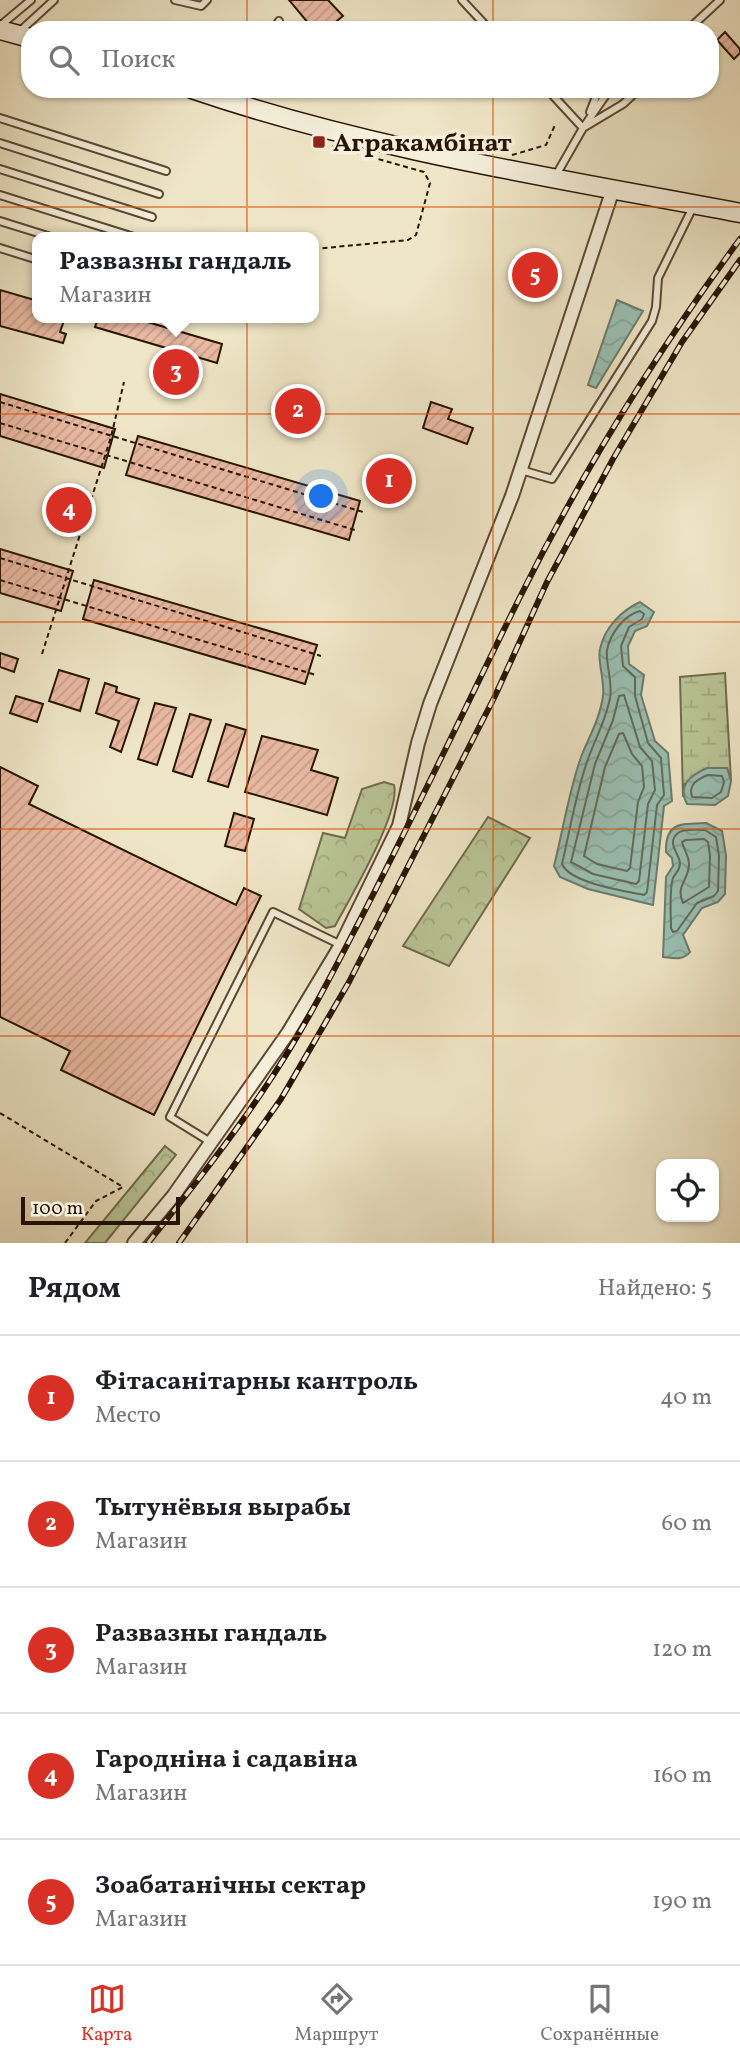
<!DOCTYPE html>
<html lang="ru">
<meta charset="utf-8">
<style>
body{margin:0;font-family:Vollkorn,serif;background:#f2f2f2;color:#202124}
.controls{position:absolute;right:21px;bottom:21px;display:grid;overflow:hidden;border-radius:14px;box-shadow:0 2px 5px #0004}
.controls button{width:63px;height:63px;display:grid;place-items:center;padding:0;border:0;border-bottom:2px solid #e0e0e0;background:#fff;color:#202124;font:35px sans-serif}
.scale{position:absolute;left:21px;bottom:18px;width:159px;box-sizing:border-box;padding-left:7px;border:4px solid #281401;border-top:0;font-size:19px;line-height:24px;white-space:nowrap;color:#281401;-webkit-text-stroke:5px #f5efdb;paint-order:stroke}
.you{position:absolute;left:322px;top:497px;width:24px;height:24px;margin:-18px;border:5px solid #fff;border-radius:50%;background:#1a73e8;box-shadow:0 0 0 10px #1a73e833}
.badge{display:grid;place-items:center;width:46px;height:46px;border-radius:50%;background:#d93025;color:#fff;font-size:23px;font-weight:700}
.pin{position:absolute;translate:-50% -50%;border:4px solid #fff;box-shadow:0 2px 7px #0006}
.popup{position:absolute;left:32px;top:232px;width:287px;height:91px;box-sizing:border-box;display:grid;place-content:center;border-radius:14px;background:#fff;filter:drop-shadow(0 2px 5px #0005);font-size:23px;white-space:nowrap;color:#757577}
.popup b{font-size:26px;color:#202124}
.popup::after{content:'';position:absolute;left:50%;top:100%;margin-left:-14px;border:14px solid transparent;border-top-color:#fff}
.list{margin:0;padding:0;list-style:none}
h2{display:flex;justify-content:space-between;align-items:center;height:91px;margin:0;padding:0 28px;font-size:30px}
h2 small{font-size:23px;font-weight:400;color:#757577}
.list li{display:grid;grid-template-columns:46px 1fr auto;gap:21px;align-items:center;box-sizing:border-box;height:126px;padding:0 28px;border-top:2px solid #e0e0e0}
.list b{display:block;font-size:26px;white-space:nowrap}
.list p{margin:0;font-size:23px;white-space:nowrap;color:#757577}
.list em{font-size:23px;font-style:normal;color:#757577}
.icon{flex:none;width:38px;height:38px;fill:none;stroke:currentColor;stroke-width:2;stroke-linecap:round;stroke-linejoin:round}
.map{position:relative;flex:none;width:740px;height:1243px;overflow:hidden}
.search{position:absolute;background:#fff;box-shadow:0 2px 5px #0004;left:21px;right:21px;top:21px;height:77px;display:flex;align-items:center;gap:18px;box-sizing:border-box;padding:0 24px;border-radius:28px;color:#757577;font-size:26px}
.sheet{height:721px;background:#fff}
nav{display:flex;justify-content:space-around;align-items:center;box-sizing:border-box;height:98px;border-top:2px solid #e0e0e0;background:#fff;font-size:19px;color:#757577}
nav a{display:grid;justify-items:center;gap:4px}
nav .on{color:#d93025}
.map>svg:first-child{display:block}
.forest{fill:url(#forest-crowns);stroke:#706c4c;stroke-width:2}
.wetland{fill:url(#wetland-marsh);stroke:#706c4c;stroke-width:2}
.water{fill:url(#water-waves);stroke:#6c7b6c;stroke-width:2}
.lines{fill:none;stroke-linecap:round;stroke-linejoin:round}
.shore{stroke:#616a5a;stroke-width:2}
.building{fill:url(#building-hatch);stroke:#281401;stroke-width:2}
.lane-casing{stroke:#5a4832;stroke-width:10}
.street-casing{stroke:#5a4832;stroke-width:16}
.secondary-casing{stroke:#281401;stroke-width:21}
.path{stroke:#281401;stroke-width:2;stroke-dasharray:5 3.5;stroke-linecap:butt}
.lane{stroke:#f5efdb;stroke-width:6}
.street{stroke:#f5efdb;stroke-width:12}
.secondary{stroke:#f5efdb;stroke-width:18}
.rail-casing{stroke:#281401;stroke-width:6}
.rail{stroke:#f5efdb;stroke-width:3.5;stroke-dasharray:10;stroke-linecap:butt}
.grid{fill:none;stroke:#de560b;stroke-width:2;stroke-opacity:0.55}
.poi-dot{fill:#8f2418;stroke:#f5efdb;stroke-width:2.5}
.labels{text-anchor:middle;stroke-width:7;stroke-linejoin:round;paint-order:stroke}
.poi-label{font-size:26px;font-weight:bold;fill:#281401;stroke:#f5efdb;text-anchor:start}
</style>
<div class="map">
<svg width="740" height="1243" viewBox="0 0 740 1243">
<defs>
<pattern id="forest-crowns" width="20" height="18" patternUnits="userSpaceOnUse" patternTransform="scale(1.75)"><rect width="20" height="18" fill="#b9c596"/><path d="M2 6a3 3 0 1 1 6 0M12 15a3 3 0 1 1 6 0" fill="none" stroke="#9fa880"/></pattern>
<pattern id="wetland-marsh" width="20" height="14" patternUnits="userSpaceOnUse" patternTransform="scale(1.75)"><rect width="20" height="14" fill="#b9c596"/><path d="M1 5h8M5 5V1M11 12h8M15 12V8" fill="none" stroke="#9fa880"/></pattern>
<pattern id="water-waves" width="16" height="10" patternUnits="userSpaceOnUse" patternTransform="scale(1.75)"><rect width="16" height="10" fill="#9ac0b3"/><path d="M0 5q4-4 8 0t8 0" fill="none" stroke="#85a498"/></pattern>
<pattern id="building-hatch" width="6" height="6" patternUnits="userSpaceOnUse" patternTransform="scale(1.75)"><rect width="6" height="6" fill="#eabaa3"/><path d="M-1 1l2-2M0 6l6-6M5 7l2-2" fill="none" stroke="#c99f8b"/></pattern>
</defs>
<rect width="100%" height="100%" fill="#efe6c7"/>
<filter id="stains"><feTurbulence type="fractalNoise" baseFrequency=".00286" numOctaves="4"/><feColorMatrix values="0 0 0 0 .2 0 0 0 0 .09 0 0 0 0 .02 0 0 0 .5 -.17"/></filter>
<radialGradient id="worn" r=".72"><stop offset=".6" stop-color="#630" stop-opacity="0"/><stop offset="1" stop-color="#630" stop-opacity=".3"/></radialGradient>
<path class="forest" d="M384,782L394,785C401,812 350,898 335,926L326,928L299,909L323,833L345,838L362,789Z
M488,817L530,838L449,966L403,946Z
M165,1146L176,1155L105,1243H85Z"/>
<path class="wetland" d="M725,673L731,781L727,768L684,784L683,797L680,677Z"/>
<path class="water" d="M617,300L643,311L596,388L588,385Z
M640,602L654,612L647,626L635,631L628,646L629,664L644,675L641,695L655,741L668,753L672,801L664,806L653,905L588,889L560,877L554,866C563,830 569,791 581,757C589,737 600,718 603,696C605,681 597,660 600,649C605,627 621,611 640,602Z
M707,768H727L731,781L728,796L715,805L687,804C677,785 691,775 707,768Z
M706,823L722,831L726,855L725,894L718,902L702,908L683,935L690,952C683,961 673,958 663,957L666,877L673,866L672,858L666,852C665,822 681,824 706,823Z"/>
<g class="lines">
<path class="shore" d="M640,611L644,614L642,619L629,627L621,646L623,666L635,677V696L648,743L661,758L664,795L657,805L647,892L644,895C624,891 570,883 562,864C570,830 576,792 588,759C595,739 606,720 610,698C613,682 605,661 607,650C610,634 624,615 640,611Z
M624,695L640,747L652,761L655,790L648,804L639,881L636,884L593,874L571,862L595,764L613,720L619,696Z
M623,733L632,754L642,766L644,787L638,802L630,868L627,871L597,864L584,856L605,767L619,734Z
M708,775L722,776L724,782L721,792L712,798L692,797C688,784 698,779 708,775Z
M705,830L716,837L719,856L718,891L714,896L697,903L677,931L673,932L671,928C671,916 669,889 673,878C676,872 680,871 680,863C679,853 666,843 678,833C684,828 698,830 705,830Z
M704,839L708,842L710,856L709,887L683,903C675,886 689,880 689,864C689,856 684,850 682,842L686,840Z"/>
</g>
<path class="building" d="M289,0H328L343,16L326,30H314Z
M725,32L740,49V53L734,59L717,40Z
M0,290L38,301V318H65L60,332L66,334L63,343L0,326Z
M98,318H134L222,344L217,363L95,327Z
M0,394L115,429L104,468L0,436Z
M431,402L452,409L448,419L473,428L467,444L423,428Z
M138,436L360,501L349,540L126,475Z
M385,460L405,465L394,503L373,497Z
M0,549L73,571L61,611L0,593Z
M94,580L317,645L305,684L83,619Z
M0,653L18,659L14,672L0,667Z
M59,670L89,679L80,711L49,701Z
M105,683L117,687L116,692L139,699L121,752L110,747L119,721L96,713Z
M16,696L43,704L37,722L10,713Z
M155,703L176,708L157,765L138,759Z
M190,714L211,720L192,777L173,771Z
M226,724L246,730L228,787L208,781Z
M262,736L318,750L311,770L338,778L327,815L245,792Z
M0,767L38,786L29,804L236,905L244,888L261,896L154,1115L61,1070L70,1051L0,1017Z
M234,813L254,819L245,851L225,846Z"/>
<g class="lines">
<g class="lane-casing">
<path id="lane" d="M175,0L201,6L207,0
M462,0L490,30
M0,26L31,0
M272,30L279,21
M675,30L691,27L720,0
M18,33L54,0
M547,89L583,128L623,104L639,89
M590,112L599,89
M0,118L166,171
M0,143L159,194
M0,169L152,217
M555,177L583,128L610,89
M0,195L134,237
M0,221L51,237
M0,248L38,260
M521,470L552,479L652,321L656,307L658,278L694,205
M212,1143L170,1117L273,912L341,945"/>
</g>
<g class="street-casing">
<path id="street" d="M134,1243L174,1195L288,1033L341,945L399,826L418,743L430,704L512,496L613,189"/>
</g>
<g class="secondary-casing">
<path id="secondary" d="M0,30L30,38
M192,89C370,150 556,178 740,213"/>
</g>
<path class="path" d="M512,155L546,145L555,125
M314,249L408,240L416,235L430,183L424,172L332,146
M0,402L363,512
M0,423L358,531
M0,558L321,656
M0,580L316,675
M42,654L111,437L124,382
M0,1113L123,1187L96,1201L65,1243"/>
<use href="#lane" class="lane"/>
<use href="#street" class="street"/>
<use href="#secondary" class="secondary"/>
<g class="rail-casing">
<path id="rail" d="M148,1243C192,1188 236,1133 274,1074C306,1025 333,972 360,920C415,814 466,706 519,599C582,472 656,353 740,239
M179,1243L281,1099L349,982L495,696L547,582L613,459L682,342L740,260"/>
</g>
<use href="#rail" class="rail"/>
</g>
<path class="grid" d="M247,0V30M493,0V30M247,89V1243M493,89V1243M0,207H740M0,414H740M0,622H740M0,829H740M0,1036H740"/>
<rect class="poi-dot" x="312" y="135" width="14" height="14" rx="3.5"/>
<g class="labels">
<g class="poi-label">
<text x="333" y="151">Агракамбінат</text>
</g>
</g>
<rect width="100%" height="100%" filter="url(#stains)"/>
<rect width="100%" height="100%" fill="url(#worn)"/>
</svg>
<div class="controls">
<button><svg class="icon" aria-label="locate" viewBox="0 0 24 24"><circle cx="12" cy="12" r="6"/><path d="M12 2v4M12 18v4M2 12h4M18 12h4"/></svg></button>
</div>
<div class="scale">100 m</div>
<div class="you"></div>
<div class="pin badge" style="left:389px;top:481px">1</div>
<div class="pin badge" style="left:298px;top:411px">2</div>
<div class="pin badge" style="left:176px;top:372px">3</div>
<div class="popup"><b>Развазны гандаль</b>Магазин</div>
<div class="pin badge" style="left:69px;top:510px">4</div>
<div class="pin badge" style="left:535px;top:275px">5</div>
<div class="search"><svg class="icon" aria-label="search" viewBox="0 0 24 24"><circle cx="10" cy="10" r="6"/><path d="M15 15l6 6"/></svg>Поиск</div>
</div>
<section class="sheet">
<h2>Рядом<small>Найдено: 5</small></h2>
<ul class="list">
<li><span class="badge">1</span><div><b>Фітасанітарны кантроль</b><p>Место</p></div><em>40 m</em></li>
<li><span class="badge">2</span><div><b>Тытунёвыя вырабы</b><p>Магазин</p></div><em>60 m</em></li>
<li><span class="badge">3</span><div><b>Развазны гандаль</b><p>Магазин</p></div><em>120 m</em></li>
<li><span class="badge">4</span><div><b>Гародніна і садавіна</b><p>Магазин</p></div><em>160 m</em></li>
<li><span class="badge">5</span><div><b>Зоабатанічны сектар</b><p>Магазин</p></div><em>190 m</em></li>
</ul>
</section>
<nav>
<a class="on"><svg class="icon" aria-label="map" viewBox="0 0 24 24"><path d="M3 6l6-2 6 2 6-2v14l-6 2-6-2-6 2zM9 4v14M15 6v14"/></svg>Карта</a>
<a><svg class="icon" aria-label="directions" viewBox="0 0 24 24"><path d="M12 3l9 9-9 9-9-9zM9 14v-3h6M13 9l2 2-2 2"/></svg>Маршрут</a>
<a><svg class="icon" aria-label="saved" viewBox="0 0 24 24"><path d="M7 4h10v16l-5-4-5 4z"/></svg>Сохранённые</a>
</nav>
